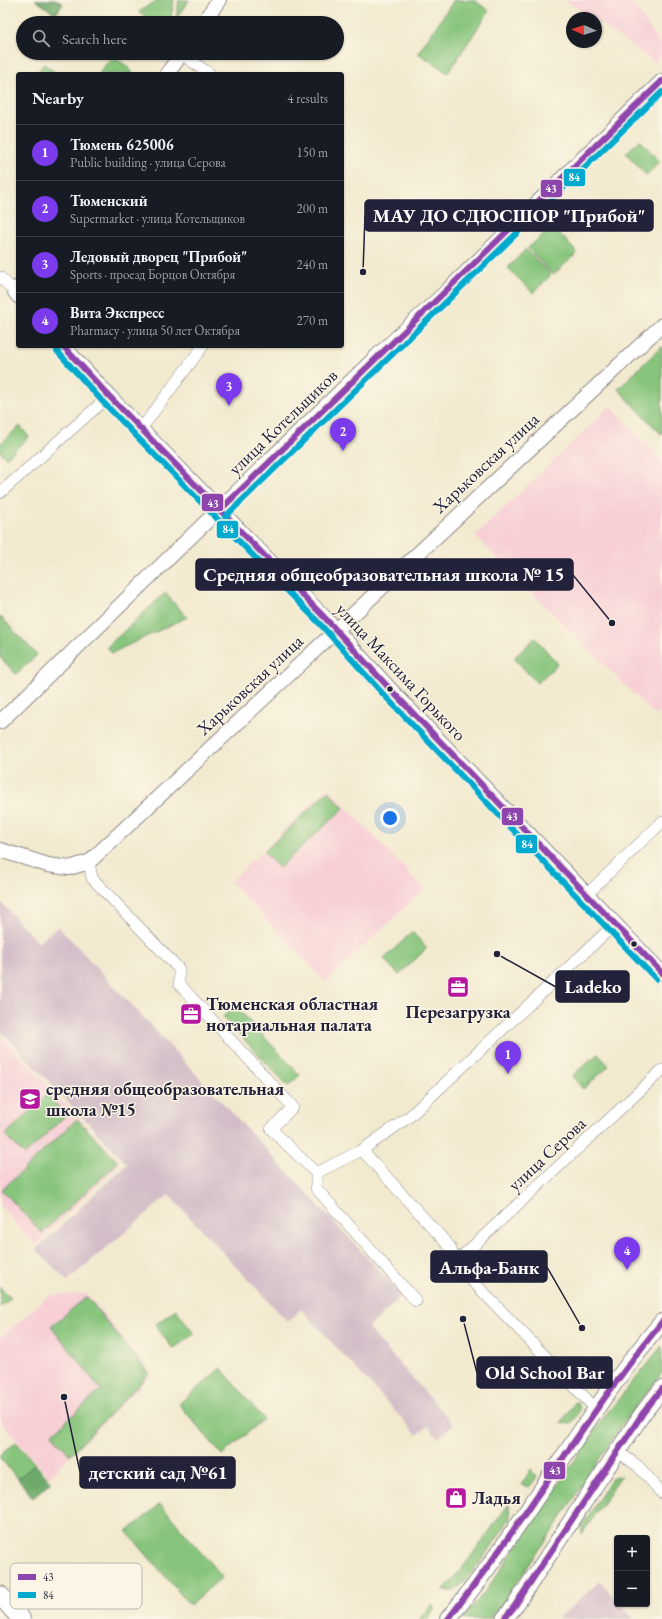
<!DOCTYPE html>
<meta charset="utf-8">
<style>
body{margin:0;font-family:"EB Garamond",serif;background:#20242c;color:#f1f3f6}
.controls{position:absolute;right:12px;bottom:12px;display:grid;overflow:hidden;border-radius:4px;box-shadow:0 1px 3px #0004}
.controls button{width:36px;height:36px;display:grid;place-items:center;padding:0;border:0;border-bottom:1px solid #363941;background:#171b24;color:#f1f3f6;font:20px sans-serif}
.compass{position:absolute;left:566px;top:12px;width:36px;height:36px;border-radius:50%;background:#171b24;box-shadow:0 1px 3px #0004;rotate:273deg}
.you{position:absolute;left:390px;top:818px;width:14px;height:14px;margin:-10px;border:3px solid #fff;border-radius:50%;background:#1a73e8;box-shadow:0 0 0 6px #1a73e833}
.badge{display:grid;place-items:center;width:26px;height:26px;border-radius:50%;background:#7c3aed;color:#fff;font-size:13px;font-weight:700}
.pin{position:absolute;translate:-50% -33px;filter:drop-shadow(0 1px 2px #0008)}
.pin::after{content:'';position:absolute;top:21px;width:14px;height:12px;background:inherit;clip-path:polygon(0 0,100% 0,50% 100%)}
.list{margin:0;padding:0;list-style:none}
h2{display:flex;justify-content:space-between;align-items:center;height:52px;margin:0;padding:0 16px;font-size:17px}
h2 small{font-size:13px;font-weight:400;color:#9ea1a6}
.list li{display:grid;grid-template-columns:26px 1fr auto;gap:12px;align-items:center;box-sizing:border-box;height:56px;padding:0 16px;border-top:1px solid #363941}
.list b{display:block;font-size:15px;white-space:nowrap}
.list p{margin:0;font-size:13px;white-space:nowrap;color:#9ea1a6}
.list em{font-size:13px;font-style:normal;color:#9ea1a6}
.icon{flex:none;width:22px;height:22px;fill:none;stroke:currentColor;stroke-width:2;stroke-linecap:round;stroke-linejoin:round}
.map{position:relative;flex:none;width:662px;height:1619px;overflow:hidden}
.search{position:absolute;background:#171b24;box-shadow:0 1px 3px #0004;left:16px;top:16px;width:328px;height:44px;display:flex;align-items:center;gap:10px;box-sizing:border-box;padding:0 14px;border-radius:22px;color:#9ea1a6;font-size:15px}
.panel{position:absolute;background:#171b24;box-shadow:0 1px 3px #0004;left:16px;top:72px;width:328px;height:276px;border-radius:4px}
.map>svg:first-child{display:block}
.built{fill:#f7cfd5}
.industrial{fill:#d2bdc8}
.green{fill:#87c57b;stroke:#54745b}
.forest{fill:#6daa6b;stroke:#486653}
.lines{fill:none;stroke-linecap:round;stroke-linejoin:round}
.minor-casing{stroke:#8a8685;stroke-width:12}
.tertiary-casing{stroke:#8a8685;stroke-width:16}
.secondary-casing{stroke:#8a8685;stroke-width:18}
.primary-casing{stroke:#8a8685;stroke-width:20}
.minor{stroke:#fff;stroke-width:11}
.tertiary{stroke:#fff;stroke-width:14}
.secondary{stroke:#fff;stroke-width:16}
.primary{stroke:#fff;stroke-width:18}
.bus-1-casing{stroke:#fcf5e5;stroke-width:9}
.bus-2-casing{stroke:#fcf5e5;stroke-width:9}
.bus-1{stroke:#8e44ad;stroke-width:6}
.bus-2{stroke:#00a9ce;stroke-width:6}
.bus-dot{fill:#22223b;stroke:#fcf5e5;stroke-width:1.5}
.labels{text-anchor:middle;stroke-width:3;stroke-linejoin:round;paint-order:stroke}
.street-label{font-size:18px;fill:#22223b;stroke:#fcf5e5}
.poi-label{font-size:18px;font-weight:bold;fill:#22223b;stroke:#fcf5e5;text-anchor:start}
.key{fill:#fcf5e5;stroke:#bbb6b2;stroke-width:1}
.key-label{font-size:11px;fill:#22223b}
.leader{fill:none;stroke:#22223b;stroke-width:1.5}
.callout-dot{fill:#22223b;stroke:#fcf5e5;stroke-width:1.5}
.callout{fill:#22223b;stroke:#22223b;stroke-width:1.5}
.callout-label{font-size:19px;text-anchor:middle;font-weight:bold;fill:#fff}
.line-badge{stroke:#fcf5e5;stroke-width:1.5}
.badge-label{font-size:11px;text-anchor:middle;font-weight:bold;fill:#fff}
</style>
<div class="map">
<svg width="662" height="1619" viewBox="0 0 662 1619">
<rect width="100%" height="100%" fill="#fcf5e5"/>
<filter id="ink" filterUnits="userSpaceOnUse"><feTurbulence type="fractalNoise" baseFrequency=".025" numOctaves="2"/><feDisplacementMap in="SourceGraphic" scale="8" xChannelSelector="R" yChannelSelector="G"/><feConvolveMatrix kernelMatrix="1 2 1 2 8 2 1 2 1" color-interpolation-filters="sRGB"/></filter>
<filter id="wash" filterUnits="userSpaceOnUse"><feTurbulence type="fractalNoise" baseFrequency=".012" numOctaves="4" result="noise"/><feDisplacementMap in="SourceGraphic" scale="16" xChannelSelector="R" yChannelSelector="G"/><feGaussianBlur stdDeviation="0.9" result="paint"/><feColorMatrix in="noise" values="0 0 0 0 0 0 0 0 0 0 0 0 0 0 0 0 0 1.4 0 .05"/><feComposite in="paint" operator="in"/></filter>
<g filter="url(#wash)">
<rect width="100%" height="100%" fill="#f2eacf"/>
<path class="built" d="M565,0H631L662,46V54L654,62L596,21V18H591Z
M610,406L662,460V710L656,716L475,536Z
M328,788L424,889L326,982L230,882Z
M0,1035L121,1163L35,1245L0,1205Z
M87,1294L152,1374L49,1477L0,1421V1338L50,1295Z"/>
<path class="industrial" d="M0,901L38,943L58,926L402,1295L368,1328L454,1425L438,1438L428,1426L417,1435L301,1309L288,1322L169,1195L67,1281L36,1249L127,1164L0,1030Z
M600,1581L617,1600V1604H620L634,1619H558Z"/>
<path class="green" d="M157,0H174L170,23H156L139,12Z
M179,0H189L176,18Z
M454,0H474L489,11L448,73L418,53Z
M112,59C120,60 130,67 133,74H99L109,60Z
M44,64L58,74H36Z
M640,140L660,162L646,175L626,153Z
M553,226L577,253L553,275L528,248Z
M526,249L551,275L533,293L508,268Z
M662,346V435L618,389Z
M20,426L29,437L6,458L0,451V444Z
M165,593L187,617L112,653L107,647Z
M0,616L37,655L16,674L0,657Z
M535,638L558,664L537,683L514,658Z
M328,791L344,808L279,868L264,852Z
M412,932L427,948L399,975L384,959Z
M235,1006L300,1075L288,1086L223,1017Z
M598,1054L609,1066L583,1089L572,1076Z
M47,1095L66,1115L25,1155L5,1135Z
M77,1119L118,1162L42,1233L2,1190Z
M0,1287L11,1298L0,1307Z
M87,1297L149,1374L70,1455L52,1434L101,1390L51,1326Z
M176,1309L194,1334L173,1349L155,1325Z
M662,1346V1373L618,1430L557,1524L505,1600L489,1619H462L488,1588L604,1417Z
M221,1368L264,1419L222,1455L179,1404Z
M576,1401C584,1409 576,1416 571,1424L561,1423Z
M16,1442L35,1464L18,1479L0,1458V1455Z
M531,1469L537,1478L529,1487L521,1485Z
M621,1476L582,1534V1526L612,1478Z
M160,1504L222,1577L190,1605L127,1532Z
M509,1504L510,1518L496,1540L474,1570L455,1591H443L464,1566Z
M433,1605L434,1610L429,1619H419Z"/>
<path class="forest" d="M35,0H57L63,4L56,14Z
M35,1464L51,1482L33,1498L18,1479Z"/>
</g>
<g filter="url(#ink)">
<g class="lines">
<g class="minor-casing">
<path id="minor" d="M181,54L210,74
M0,277L15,292
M141,429L203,346
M0,493L109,396
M89,862L92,878L179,969V984L293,1107L271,1129L316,1173V1188L416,1301
M587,894L662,822
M362,1150L450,1247L455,1263L596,1409
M316,1173L362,1150L409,1117L615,924
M455,1263L662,1070
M617,1451L638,1466L662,1493"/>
</g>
<g class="tertiary-casing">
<path id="tertiary" d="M203,23L219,0
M167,74L182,53
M18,287L15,292L18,296
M63,346L109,396L326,619L389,688L662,973
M0,722L377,356L447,291L662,81
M0,850L48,865L69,868L89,862L662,325"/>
</g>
<g class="secondary-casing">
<path id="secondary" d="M448,1619C526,1525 583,1415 662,1322
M504,1619L514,1607L643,1413L662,1389"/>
</g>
<g class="primary-casing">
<path id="primary" d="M0,1595L21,1619"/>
</g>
<use href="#minor" class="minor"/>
<use href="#tertiary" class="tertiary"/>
<use href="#secondary" class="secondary"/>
<use href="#primary" class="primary"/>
<g class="bus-1-casing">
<path id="bus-1" d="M63,346L109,396L326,619L389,688L662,973
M219,511L662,81
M448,1619C524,1523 585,1417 662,1322
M504,1619L514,1607L643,1413L662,1389"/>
</g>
<g class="bus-2-casing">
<path id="bus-2" d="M57,351L103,402L320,624L383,694L656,979
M225,517L662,92"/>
</g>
<use href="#bus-1" class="bus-1"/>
<use href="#bus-2" class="bus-2"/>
</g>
</g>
<defs>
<g id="office-square" transform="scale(1.15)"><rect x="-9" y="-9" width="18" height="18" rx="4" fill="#b5179e" stroke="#fcf5e5"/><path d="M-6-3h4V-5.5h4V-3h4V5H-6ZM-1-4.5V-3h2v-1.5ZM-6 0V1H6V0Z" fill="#fff"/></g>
<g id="school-square" transform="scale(1.15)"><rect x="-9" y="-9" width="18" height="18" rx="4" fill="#b5179e" stroke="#fcf5e5"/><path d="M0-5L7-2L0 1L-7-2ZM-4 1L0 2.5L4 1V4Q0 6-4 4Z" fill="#fff"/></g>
<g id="shop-square" transform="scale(1.15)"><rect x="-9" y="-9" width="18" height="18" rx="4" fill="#b5179e" stroke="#fcf5e5"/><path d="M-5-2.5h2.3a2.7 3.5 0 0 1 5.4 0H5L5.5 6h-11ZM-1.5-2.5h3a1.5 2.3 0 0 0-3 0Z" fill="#fff"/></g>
</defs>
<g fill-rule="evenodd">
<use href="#office-square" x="458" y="987"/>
<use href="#office-square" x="191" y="1014"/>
<use href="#school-square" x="30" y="1099"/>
<use href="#shop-square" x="456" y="1498"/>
</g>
<g class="bus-dot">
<circle cx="390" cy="689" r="3.5"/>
<circle cx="634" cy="944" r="3.5"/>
</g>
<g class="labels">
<g class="street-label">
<text transform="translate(283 422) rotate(-44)" y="6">улица Котельщиков</text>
<text transform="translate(486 463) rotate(-43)" y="6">Харьковская улица</text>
<text transform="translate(401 672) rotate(47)" y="6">улица Максима Горького</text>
<text transform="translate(250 685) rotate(-43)" y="6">Харьковская улица</text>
<text transform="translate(547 1154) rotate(-43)" y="6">улица Серова</text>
</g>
<g class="poi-label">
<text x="206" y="1010">Тюменская областная<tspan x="206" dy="21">нотариальная палата</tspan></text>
<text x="458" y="1018" text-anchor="middle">Перезагрузка</text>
<text x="46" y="1095">средняя общеобразовательная<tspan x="46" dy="21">школа №15</tspan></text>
<text x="472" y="1504">Ладья</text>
</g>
</g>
<rect x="10" y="1563" width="132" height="46" rx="6" class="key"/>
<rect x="18" y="1574" width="18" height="6" fill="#8e44ad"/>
<rect x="18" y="1592" width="18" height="6" fill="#00a9ce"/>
<g class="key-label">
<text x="43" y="1581">43</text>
<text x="43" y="1599">84</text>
</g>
<path class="leader" d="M363 272L365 215M612 623L573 575M497 954L556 987M582 1328L547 1267M463 1319L477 1373M64 1397L80 1472"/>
<g class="callout-dot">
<circle cx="363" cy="272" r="4"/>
<circle cx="612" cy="623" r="4"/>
<circle cx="497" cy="954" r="4"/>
<circle cx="582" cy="1328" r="4"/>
<circle cx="463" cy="1319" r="4"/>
<circle cx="64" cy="1397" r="4"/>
</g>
<g class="callout">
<rect x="365" y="200" width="288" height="31" rx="4"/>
<rect x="196" y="559" width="377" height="31" rx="4"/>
<rect x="556" y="971" width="73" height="31" rx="4"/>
<rect x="431" y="1251" width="116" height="31" rx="4"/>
<rect x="477" y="1357" width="135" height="31" rx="4"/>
<rect x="80" y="1457" width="155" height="31" rx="4"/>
</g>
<g class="callout-label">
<text x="509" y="222">МАУ ДО СДЮСШОР "Прибой"</text>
<text x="384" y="581">Средняя общеобразовательная школа № 15</text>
<text x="593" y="993">Ladeko</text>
<text x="489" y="1274">Альфа-Банк</text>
<text x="545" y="1379">Old School Bar</text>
<text x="158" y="1479">детский сад №61</text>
</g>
<g class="line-badge">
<rect x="563" y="168" width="23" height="19" rx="4" fill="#00a9ce"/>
<rect x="540" y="179" width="23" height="19" rx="4" fill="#8e44ad"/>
<rect x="201" y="493" width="23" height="19" rx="4" fill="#8e44ad"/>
<rect x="216" y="520" width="23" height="19" rx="4" fill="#00a9ce"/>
<rect x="501" y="807" width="23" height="19" rx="4" fill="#8e44ad"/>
<rect x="515" y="834" width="23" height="20" rx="4" fill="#00a9ce"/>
<rect x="543" y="1461" width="23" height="19" rx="4" fill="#8e44ad"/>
</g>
<g class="badge-label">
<text x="574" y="181">84</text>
<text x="551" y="192">43</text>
<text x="213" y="507">43</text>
<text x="228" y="533">84</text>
<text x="512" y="820">43</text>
<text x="527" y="848">84</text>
<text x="555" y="1474">43</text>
</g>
</svg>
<div class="controls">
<button>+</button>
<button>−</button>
</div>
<svg class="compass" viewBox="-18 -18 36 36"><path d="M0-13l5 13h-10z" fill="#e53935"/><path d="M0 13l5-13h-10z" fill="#9ea1a6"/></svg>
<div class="you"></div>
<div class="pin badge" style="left:508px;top:1074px">1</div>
<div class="pin badge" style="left:343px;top:451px">2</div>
<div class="pin badge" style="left:229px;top:406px">3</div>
<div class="pin badge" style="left:627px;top:1270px">4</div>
<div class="search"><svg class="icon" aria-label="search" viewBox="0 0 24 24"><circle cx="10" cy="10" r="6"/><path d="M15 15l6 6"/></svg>Search here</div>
<section class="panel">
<h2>Nearby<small>4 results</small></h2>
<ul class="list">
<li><span class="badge">1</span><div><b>Тюмень 625006</b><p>Public building · улица Серова</p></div><em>150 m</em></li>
<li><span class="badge">2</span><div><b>Тюменский</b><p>Supermarket · улица Котельщиков</p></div><em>200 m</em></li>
<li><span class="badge">3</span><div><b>Ледовый дворец &quot;Прибой&quot;</b><p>Sports · проезд Борцов Октября</p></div><em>240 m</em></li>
<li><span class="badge">4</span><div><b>Вита Экспресс</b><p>Pharmacy · улица 50 лет Октября</p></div><em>270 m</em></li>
</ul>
</section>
</div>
